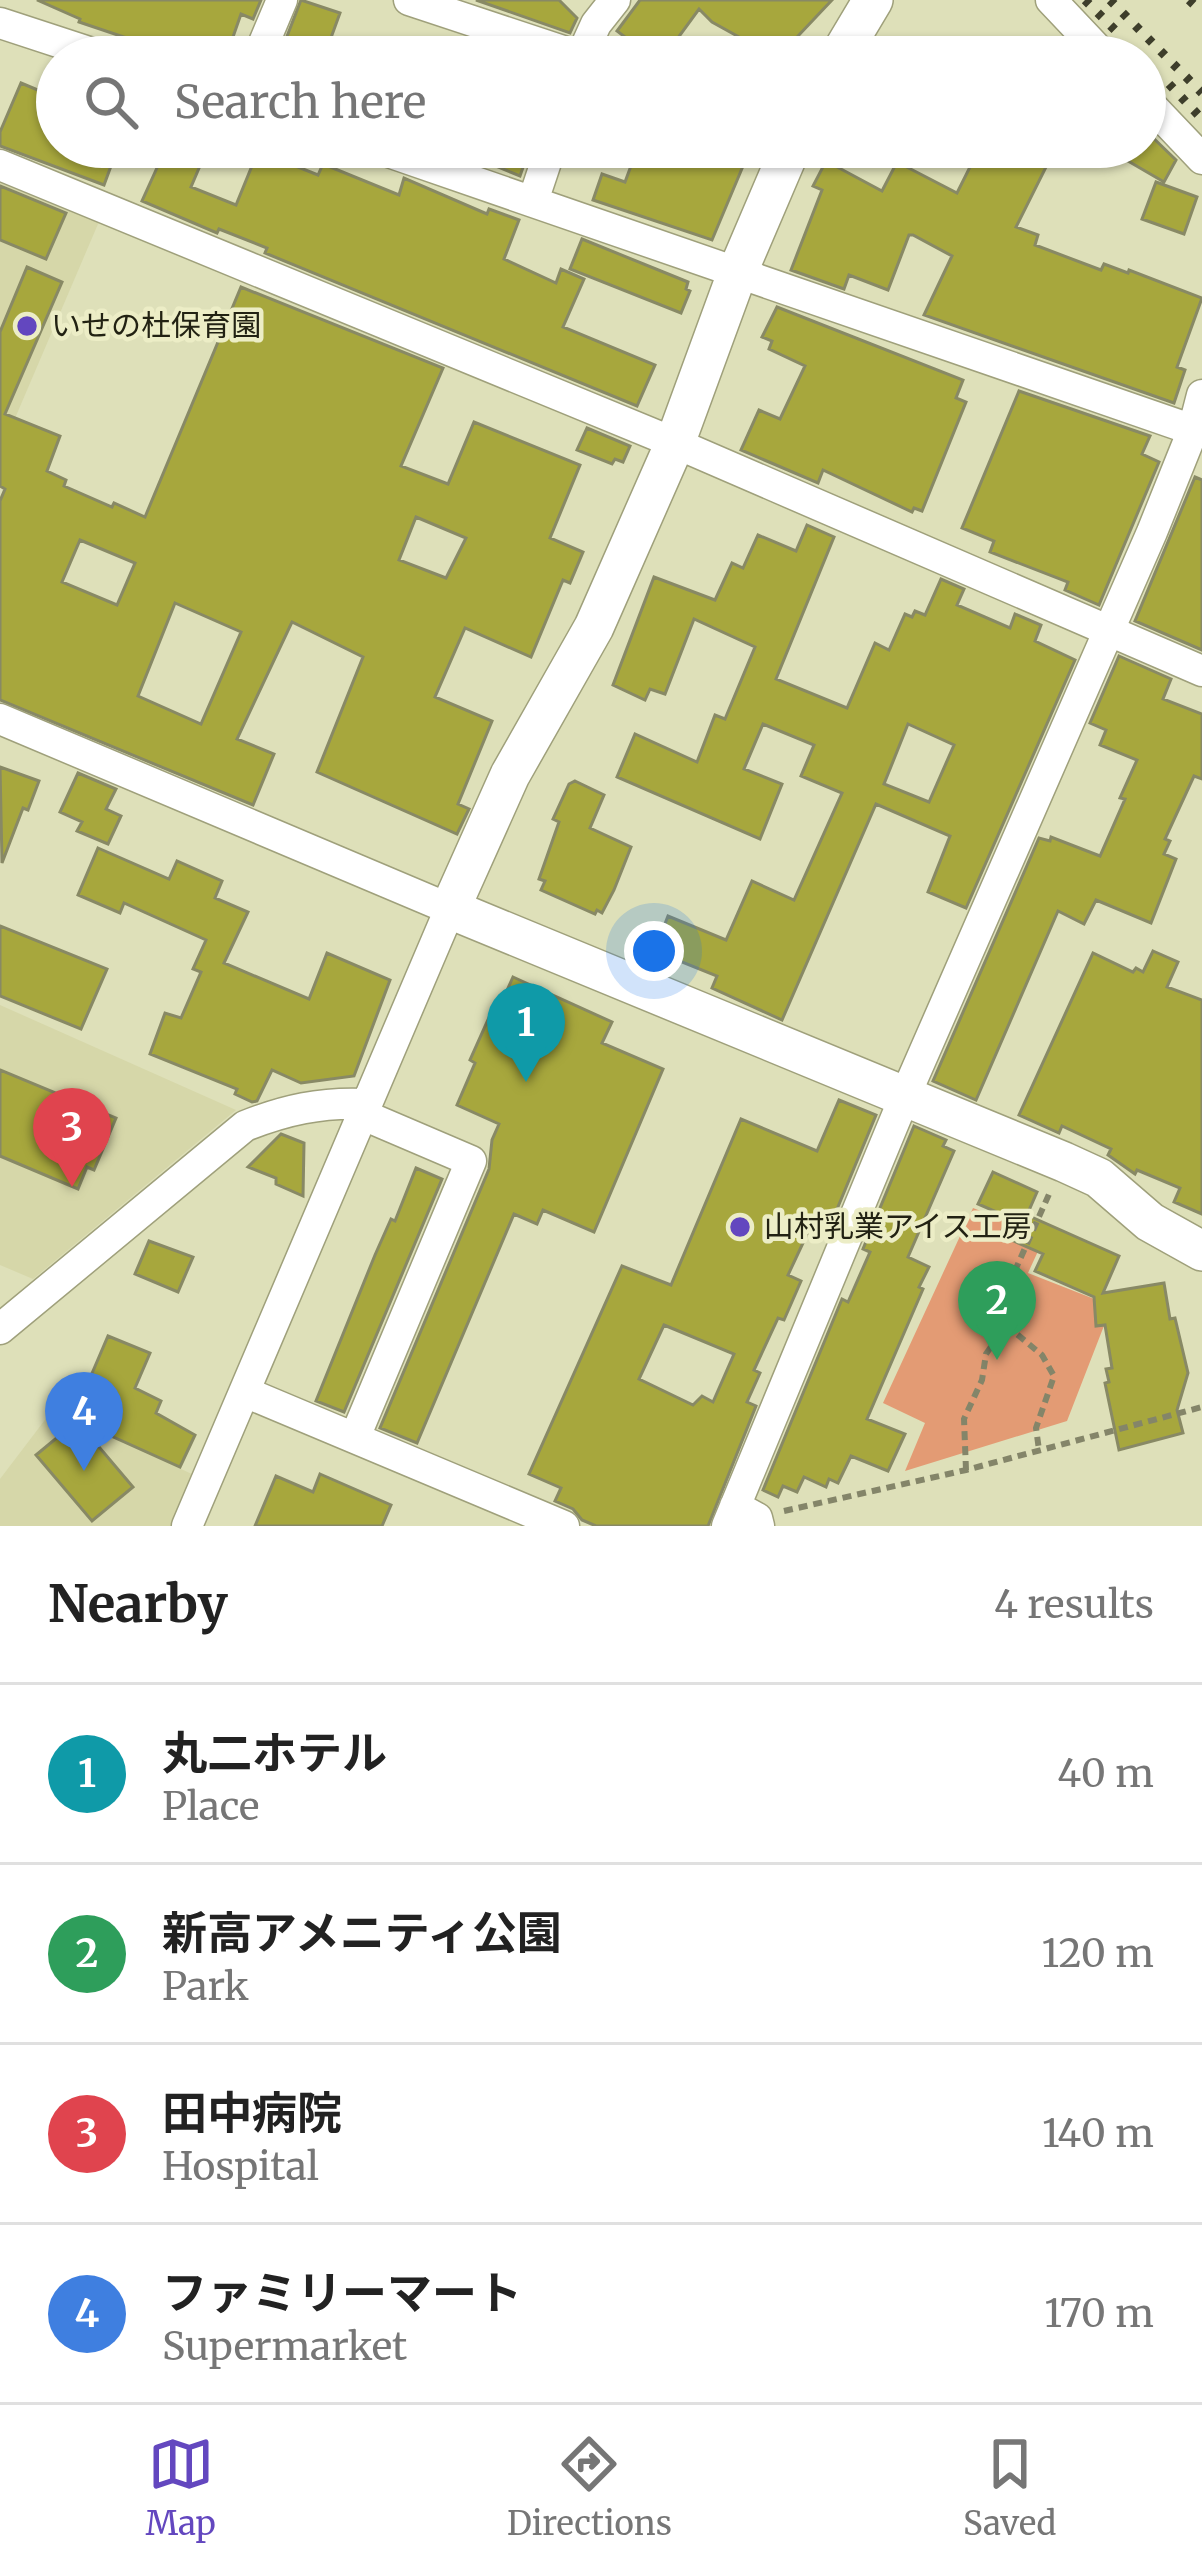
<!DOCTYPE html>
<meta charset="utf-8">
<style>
body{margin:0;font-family:Merriweather,"Noto Sans JP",serif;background:#f6f6f6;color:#222}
.you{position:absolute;left:654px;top:951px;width:42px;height:42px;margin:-30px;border:9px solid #fff;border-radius:50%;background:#1a73e8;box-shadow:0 0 0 18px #1a73e833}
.badge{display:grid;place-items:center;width:78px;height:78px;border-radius:50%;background:#6347bf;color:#fff;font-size:39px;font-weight:700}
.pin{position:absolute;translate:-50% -99px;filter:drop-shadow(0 3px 6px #0008)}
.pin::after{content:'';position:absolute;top:63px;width:42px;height:36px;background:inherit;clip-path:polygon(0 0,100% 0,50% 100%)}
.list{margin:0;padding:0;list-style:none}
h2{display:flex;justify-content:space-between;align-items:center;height:156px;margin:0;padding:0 48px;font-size:51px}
h2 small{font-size:39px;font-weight:400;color:#767676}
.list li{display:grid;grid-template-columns:78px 1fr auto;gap:36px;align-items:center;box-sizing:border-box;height:180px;padding:0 48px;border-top:3px solid #e0e0e0}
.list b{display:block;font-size:45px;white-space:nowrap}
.list p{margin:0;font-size:39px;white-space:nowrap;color:#767676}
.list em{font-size:39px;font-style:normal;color:#767676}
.icon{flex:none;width:66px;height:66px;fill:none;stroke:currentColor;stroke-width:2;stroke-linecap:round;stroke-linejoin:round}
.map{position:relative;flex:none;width:1202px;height:1526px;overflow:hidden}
.search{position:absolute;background:#fff;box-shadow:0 3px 9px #0004;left:36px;right:36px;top:36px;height:132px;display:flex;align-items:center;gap:30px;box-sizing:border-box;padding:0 42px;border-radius:66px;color:#767676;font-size:45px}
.sheet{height:876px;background:#fff}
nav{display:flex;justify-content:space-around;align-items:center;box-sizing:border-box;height:168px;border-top:3px solid #e0e0e0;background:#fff;font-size:33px;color:#767676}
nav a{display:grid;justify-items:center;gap:6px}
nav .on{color:#6347bf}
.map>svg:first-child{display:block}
.built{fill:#d6d7a9}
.green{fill:#e39b74}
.building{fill:#a7a73d;stroke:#888965;stroke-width:3;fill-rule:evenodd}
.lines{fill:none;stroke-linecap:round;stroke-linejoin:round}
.minor-casing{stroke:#9fa07b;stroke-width:33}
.tertiary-casing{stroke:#9fa07b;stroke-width:42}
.path{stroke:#848569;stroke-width:6;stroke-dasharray:9 6;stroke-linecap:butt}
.minor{stroke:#fff;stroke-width:30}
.tertiary{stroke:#fff;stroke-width:39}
.rail{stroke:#3e3e2b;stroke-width:9;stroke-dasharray:6 12;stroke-linecap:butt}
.poi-dot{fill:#6347bf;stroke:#ecedc6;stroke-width:4.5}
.labels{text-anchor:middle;stroke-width:9;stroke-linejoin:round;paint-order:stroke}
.poi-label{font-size:30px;fill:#222213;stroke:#ecedc6;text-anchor:start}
</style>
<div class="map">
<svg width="1202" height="1526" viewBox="0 0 1202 1526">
<rect width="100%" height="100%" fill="#dee0b9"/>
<path class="built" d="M0,173L101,217L7,437L0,434Z
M0,1005L236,1110L33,1279L0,1265Z
M54,1408L200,1478L178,1526H0V1479Z"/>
<path class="green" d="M973,1208L1045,1236L1028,1273L1102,1302L1107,1318L1067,1421L905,1471L925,1423L883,1403Z"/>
<path class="building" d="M37,0H261L253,19L241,14L226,57H183L79,22L80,19Z
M301,0L340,13L324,57H279Z
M476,0H559L577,18L570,33Z
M640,0H832L798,36L804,44L796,57H775L712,22L699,9L664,57H651L617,31Z
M463,39L519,57H457Z
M21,83L57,98V147H118L104,185L0,146V132Z
M1145,130L1176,160L1164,182L1104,147H1145Z
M181,147H208L191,187L236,205L258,151L318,175L323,164L399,195L404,178L487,214L489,209L519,220L504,259L556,283L561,269L584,279L563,327L655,365L637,406L265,253L267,248L219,229L217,233L142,201L161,159L173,165Z
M450,147H530L520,176Z
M638,147H751L712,240L593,200L602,174L625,182Z
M980,147H1056L1016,227L1038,235L1035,245L1101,270L1104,264L1128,273L1129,270L1202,298L1177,367L1185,370L1174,403L924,315L952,256L913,235H909L888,290L849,275L844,289L791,270L822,190L813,186L826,161L882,191L897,162L957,193Z
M1156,182L1197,197L1184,234L1142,219Z
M0,186L66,213L46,259L0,240Z
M582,239L688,282L686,289L690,291L681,313L570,269Z
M27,267L62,282L5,414L60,436L47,471L66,480L64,486L112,507L114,503L145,517L241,287L443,368L401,466L448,484L474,422L580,465L550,538L583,552L570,583L563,580L531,657L465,628L435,697L492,721L458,804L469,809L457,834L317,772L363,657L292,622L237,739L274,754L253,805L0,700V501L5,489L0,486V332ZM416,517L466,538L446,578L399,560ZM80,540L135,563L117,605L62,582ZM175,603L241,632L201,724L138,696Z
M777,307L963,380L956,398L966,402L922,511L914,508L912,512L823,470L818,483L741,450L759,410L780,419L805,366L769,349L772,341L762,337Z
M1019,391L1150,436L1142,454L1159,462L1099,605L1065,590L1068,582L990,552L994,541L962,528Z
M587,428L630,446L623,462L615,459L612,464L577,450Z
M1195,477L1202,480V650L1135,621Z
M807,525L834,537L776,679L847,708L875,643L889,650L905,614L912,617L915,611L925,615L941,579L964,589L957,605L1010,628L1015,614L1041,625L1035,641L1075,660L966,908L928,892L950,836L876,804L782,1020L712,988L717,976L672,958L674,954L656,947L668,916L726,940L752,881L794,900L842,793L801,776L814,745L763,724L744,769L782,784L760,839L617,777L635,734L697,762L715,715L725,719L755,647L694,619L665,694L650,689L645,700L613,685L654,577L715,600L732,563L743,568L758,535L796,551ZM908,724L954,745L929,802L884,784Z
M1119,656L1171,679L1163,699L1202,714V779L1194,776L1165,839L1170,841L1164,854L1176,859L1151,923L1096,900L1084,924L1058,911L976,1100L933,1081L1039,838L1050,841L1051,837L1100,856L1125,799L1120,798L1137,760L1100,745L1106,730L1090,723Z
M0,767L39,781L28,810L23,808L2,863Z
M78,773L116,789L106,809L121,816L108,844L77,831L82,822L60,812Z
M575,781L604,795L590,828L631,847L614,890L602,913L597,910L595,914L541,890L545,881L539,879L559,822L553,819L569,784Z
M98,848L169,879L177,861L222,881L215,898L248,912L224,963L309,999L327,953L390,980L354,1076L301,1083L272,1070L257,1101L252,1102L235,1094L237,1089L150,1054L165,1013L181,1018L201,972L193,969L206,940L124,903L120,913L78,895Z
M0,926L107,969L81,1029L0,996Z
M1153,951L1178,962L1167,987L1202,1000V1214L1174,1202L1180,1188L1137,1170L1135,1174L1108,1155L1111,1149L1062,1126L1059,1133L1019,1115L1093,953L1133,972L1136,968L1143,972Z
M513,977L612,1022L602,1043L663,1069L594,1232L543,1210L537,1224L514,1214L417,1443L380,1428L489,1169L492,1140L499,1124L457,1105L475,1063L470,1060L495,1004L500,1006Z
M0,1070L116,1118L94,1170L87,1167L78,1189L0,1156Z
M839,1100L876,1115L835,1214L832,1212L822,1233L810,1228L788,1275L801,1281L784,1320L778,1318L754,1370L760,1373L747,1402L756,1406L708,1526H596L582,1520L573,1509L555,1501L561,1488L529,1474L622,1266L671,1285L741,1119L817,1151ZM664,1325L734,1354L713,1402L702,1396L693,1405L639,1379Z
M914,1126L946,1140L943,1146L954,1151L908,1257L929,1267L919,1287L923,1289L867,1419L905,1434L888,1471L851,1456L838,1483L829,1479L826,1487L804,1477L797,1492L783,1486L778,1497L763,1490L842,1299L848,1302L870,1252L863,1249Z
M281,1134L304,1143L303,1196L276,1184V1178L248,1167Z
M416,1168L442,1179L344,1412L316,1401L375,1255L391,1219L395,1221Z
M993,1172L1037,1192L1027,1215L1119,1256L1103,1293L1164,1283L1170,1319L1175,1318L1188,1373L1177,1410L1183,1433L1119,1450L1105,1383L1109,1382L1106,1369L1112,1368L1105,1325L1096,1326L1094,1297L1035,1271L1043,1254L1000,1235L1008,1217L978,1204Z
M149,1241L193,1257L178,1292L135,1274Z
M108,1336L150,1353L135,1388L161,1401L156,1413L195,1435L180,1467L78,1421L82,1417L68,1411L84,1375L90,1378Z
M77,1421L133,1487L92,1521L36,1455Z
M320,1474L391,1505L382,1526H255L276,1476L313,1492Z"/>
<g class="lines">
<g class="minor-casing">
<path id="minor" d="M409,0L581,57
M1051,0L1105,57
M0,23L104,57
M258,57L282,0
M581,57L596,24L615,0
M1145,99L1202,159
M374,147L1202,433
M0,165L675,443L1202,671
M533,201L551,147
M0,719L450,909L187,1526
M0,1329L245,1126C285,1110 321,1102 365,1104
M245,1392L564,1526
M355,1437L471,1161L361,1114
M735,1506L757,1518L759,1526
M727,1526L905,1096L1152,532L1193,430L1202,395"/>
</g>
<g class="tertiary-casing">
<path id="tertiary" d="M839,57L873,0
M791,147L738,271L675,443L594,627L510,775L450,909L1064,1162L1099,1178L1150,1222L1202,1251"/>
</g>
<path class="path" d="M1006,1325L1042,1355L1054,1376L1036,1428L1039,1450
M966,1470L964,1419L982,1380L986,1354L1006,1325L1013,1275L1050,1192
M784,1511L966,1470L1202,1407"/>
<use href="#minor" class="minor"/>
<use href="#tertiary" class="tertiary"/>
<path class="rail" d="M1085,0L1117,32
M1110,0L1202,93
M1189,0L1202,12
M1169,84L1202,119"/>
</g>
<g class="poi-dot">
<circle cx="27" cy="326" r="12"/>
<circle cx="740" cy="1227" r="12"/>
</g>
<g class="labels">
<g class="poi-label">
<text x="51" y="336">いせの杜保育園</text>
<text x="764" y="1237">山村乳業アイス工房</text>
</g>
</g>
</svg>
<div class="you"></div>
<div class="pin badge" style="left:526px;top:1082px;background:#0f9aa8">1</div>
<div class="pin badge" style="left:997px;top:1360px;background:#2e9e5b">2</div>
<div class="pin badge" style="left:72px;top:1187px;background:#e0444e">3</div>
<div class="pin badge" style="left:84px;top:1471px;background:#3f7fe0">4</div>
<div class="search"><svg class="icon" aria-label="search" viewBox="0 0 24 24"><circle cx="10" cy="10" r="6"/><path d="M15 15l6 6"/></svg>Search here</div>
</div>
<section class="sheet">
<h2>Nearby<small>4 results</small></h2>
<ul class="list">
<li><span class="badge" style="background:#0f9aa8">1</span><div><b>丸二ホテル</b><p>Place</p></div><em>40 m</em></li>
<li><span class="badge" style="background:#2e9e5b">2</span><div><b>新高アメニティ公園</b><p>Park</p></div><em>120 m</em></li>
<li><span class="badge" style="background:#e0444e">3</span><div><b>田中病院</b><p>Hospital</p></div><em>140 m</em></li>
<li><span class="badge" style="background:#3f7fe0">4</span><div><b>ファミリーマート</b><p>Supermarket</p></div><em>170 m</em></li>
</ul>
</section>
<nav>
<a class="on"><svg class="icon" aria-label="map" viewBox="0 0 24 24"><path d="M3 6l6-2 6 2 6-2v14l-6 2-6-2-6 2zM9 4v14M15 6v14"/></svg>Map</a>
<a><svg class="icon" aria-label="directions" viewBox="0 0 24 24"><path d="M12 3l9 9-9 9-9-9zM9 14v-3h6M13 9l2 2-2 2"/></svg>Directions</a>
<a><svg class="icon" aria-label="saved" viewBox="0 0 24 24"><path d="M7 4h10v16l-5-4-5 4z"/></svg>Saved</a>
</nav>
